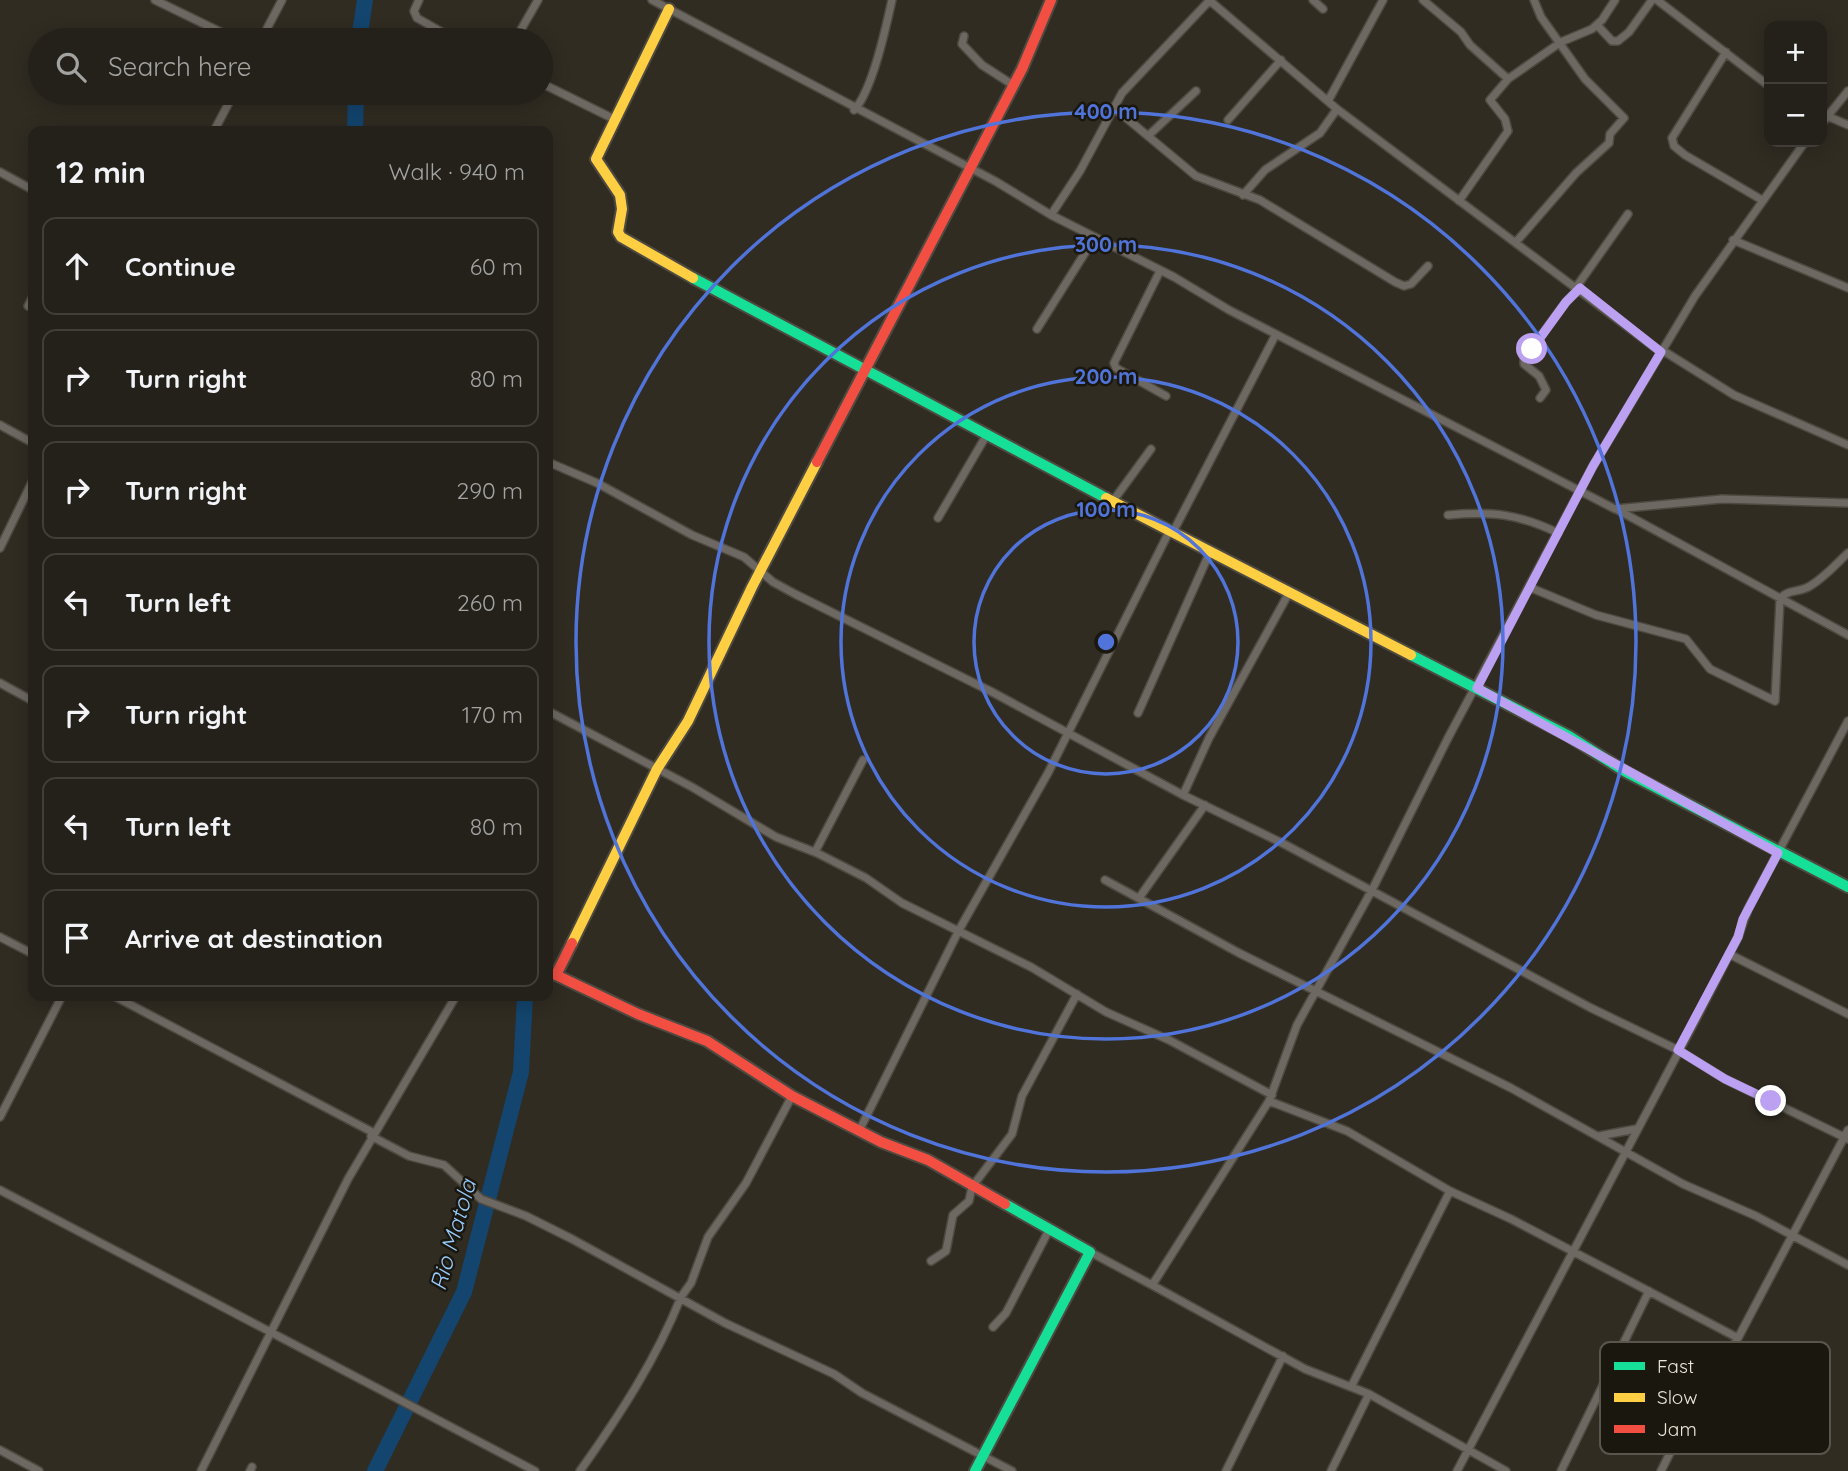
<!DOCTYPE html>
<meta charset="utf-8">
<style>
body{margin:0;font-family:Quicksand,sans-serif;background:#2c2923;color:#f1f3f6}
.controls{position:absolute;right:21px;top:21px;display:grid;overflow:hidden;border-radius:14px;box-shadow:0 4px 18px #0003}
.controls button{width:63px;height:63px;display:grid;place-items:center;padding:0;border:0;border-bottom:2px solid #413e39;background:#24211a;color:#f1f3f6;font:35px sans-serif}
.stop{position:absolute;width:21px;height:21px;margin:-16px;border:5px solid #bca0f2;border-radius:50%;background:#fff}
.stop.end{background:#bca0f2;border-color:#fff;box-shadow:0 2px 7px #0008}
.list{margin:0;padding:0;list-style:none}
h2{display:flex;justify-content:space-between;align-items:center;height:91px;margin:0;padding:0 28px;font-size:30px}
h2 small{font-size:23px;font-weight:400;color:#a3a3a2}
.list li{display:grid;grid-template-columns:46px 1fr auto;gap:21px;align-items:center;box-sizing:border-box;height:98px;margin:0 14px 14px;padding:0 14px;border:2px solid #413e39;border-radius:14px}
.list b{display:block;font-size:26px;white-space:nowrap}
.list em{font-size:23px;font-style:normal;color:#a3a3a2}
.icon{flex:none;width:38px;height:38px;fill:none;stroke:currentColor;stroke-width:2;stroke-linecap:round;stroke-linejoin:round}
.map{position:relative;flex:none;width:1848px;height:1471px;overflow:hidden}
.search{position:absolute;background:#24211a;box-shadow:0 4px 18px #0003;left:28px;top:28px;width:525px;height:77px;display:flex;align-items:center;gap:18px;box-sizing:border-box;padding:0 24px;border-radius:38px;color:#a3a3a2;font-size:26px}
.panel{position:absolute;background:#24211a;box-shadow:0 4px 18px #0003;left:28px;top:126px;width:525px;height:875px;border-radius:14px}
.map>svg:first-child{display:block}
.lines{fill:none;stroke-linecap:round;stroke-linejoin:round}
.river{stroke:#13456e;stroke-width:16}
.street-casing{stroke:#4e4a41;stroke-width:10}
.fast-casing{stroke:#4e4a41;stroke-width:14}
.slow-casing{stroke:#4e4a41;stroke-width:14}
.jam-casing{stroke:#4e4a41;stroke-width:14}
.street{stroke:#6d6962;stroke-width:7}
.fast{stroke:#16e098;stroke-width:10}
.slow{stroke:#ffcf43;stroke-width:10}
.jam{stroke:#f24e42;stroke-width:10}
.route{stroke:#bca0f2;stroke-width:9}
.ring{fill:none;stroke:#5074d9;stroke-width:3.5}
.labels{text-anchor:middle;stroke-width:5;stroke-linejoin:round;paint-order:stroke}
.water-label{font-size:23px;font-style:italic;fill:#98cbfd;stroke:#1a170f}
.key{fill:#1a170f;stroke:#59554c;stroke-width:2}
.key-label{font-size:19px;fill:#ebe6db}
.centre{fill:#5074d9;stroke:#1a170f;stroke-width:3.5}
.ring-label{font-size:21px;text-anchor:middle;font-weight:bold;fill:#5074d9;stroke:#1a170f;stroke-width:5;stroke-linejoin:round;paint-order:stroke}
</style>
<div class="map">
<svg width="1848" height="1471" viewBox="0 0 1848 1471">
<rect width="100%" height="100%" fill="#302c22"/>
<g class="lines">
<path class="river" d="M359,40L365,0
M355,131L356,93
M375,1471L464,1292L521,1072L525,996"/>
<g class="street-casing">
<path id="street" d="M155,0L237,40
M419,0L414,11L417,18L456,40
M652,0L995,181L1051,215L1174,277L1229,310L1615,509L1722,499L1848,503
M1209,0L1337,109L1661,352
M1313,0L1323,9
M1423,0L1461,32L1470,45L1508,79L1490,100L1505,119L1508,131L1459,201
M1657,0L1769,86
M1597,25L1612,41H1618L1629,32L1652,0
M964,36L962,44L982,65L1013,85
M261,40L282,0
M515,40L538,0
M1726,52L1672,138L1674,146L1685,155L1762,200
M1508,79L1561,42L1592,29L1602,20L1615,0
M541,83L616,120
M1328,101L1383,0
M1113,107L1196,176L1260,200L1395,282L1404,286L1411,284L1428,266
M854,110C872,92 886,27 892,0
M1827,116L1848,125
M1228,120L1281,60
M1822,123L1848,91
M214,131L234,93
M1148,136L1196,91
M0,172L33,190
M1243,195L1265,170L1320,133L1337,109
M1051,215L1080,171L1122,93L1210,0
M1733,240L1848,288
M1516,242L1576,173L1609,143L1610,134L1624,118L1585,79L1541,17L1534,0
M1160,271L1114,363L1116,368L1166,396
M1577,286L1628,214
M28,306L33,296
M1037,329L1095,237
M1662,350L1734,395L1848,445
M1540,398L1546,390L1539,376L1524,364V359L1566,302L1580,288
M0,425L33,443
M548,462L597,483L692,535L744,557L773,582L795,594L992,692L1183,795L1284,844L1591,1008L1678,1050L1725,1079L1848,1139
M1113,501L1151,449
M1616,509L1848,635
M1448,515C1492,511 1519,514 1558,533
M938,518L986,436
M1173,532L1276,334
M0,548L33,480
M1529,587L1596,615L1686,639L1710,669L1775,701L1780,599C1787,589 1799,593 1810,586C1824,578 1836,564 1848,553
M0,683L33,701
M548,711L692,787L776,837L817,853L866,878L902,903L1031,967L1106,1012L1169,1040L1272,1095
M1138,713L1210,552
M1183,795L1209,738L1290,591
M815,852L863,760
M1105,880L1239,953L1511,1088L1683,1184L1756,1216L1848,1265
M1139,898L1205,805
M0,937L33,954
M1729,954L1848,1014
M114,996L374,1133
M1269,1101L1347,1131L1450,1191L1511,1219L1738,1338L1848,1130
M0,1117L62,996
M860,1129L959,930L1048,773L1170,530
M371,1136L409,1156L444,1165L481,1199L526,1216L572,1239L725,1323L834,1374L862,1393L1012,1471
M1599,1136L1636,1129
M0,1190L535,1471
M1090,1252L1152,1285L1158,1276L1269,1101L1297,1025L1372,890L1448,738L1593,466L1695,296L1805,142
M931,1261L946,1251L953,1215L969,1201L972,1187L1012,1134L1022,1096L1077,994
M1152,1285L1305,1369L1369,1394L1506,1471
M993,1327L1006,1313L1049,1230
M1351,1387L1450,1191
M0,1450L39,1471
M201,1471L348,1179L456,996
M250,1471L252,1467
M580,1471C619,1416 656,1360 681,1297L691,1283L708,1237L746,1183L792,1096
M1226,1471L1283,1356
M1331,1471L1369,1394
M1457,1471L1695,1021L1738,937L1748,909L1848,721
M1561,1471L1649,1291
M1661,1471L1682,1429L1738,1338"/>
</g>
<g class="fast-casing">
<path id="fast" d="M693,278L1106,498
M1411,655L1569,736L1626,772L1848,887
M975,1471L1090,1252L1005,1204"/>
</g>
<g class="slow-casing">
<path id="slow" d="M669,9L596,159L620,195L622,209L618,232L621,237L693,278
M1106,498L1411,655
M572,943L657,769L688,721L752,587L817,462"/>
</g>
<g class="jam-casing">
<path id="jam" d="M817,462L1022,69L1051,0
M572,943L556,975L638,1014L707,1041L792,1096L881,1142L928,1160L1005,1204"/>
</g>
<use href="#street" class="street"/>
<use href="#fast" class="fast"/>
<use href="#slow" class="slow"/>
<use href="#jam" class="jam"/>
</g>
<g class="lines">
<path class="route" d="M1532,349L1566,302L1580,288L1661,352L1593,466L1477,688L1778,853L1743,919L1738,937L1678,1050L1725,1079L1771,1101"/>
</g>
<g class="ring">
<circle cx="1106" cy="642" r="132"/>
<circle cx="1106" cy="642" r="265"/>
<circle cx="1106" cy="642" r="397"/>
<circle cx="1106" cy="642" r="530"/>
</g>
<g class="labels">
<g class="water-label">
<text transform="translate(453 1235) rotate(-74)" y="8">Rio Matola</text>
</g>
</g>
<rect x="1600" y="1342" width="230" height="112" rx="10" class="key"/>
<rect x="1614" y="1362" width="31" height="8" fill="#16e098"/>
<rect x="1614" y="1393" width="31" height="9" fill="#ffcf43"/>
<rect x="1614" y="1425" width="31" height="8" fill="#f24e42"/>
<g class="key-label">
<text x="1657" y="1373">Fast</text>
<text x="1657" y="1404">Slow</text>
<text x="1657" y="1436">Jam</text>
</g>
<circle cx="1106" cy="642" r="10" class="centre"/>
<g class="ring-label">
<text x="1106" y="119">400 m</text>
<text x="1106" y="252">300 m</text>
<text x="1106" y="384">200 m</text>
<text x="1106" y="517">100 m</text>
</g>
</svg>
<div class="controls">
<button>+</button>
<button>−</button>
</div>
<div class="stop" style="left:1532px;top:349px"></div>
<div class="stop end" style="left:1771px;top:1101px"></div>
<div class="search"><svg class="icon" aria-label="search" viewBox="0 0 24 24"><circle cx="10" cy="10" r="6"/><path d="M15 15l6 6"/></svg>Search here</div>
<section class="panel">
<h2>12 min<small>Walk · 940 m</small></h2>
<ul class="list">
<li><svg class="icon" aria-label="ahead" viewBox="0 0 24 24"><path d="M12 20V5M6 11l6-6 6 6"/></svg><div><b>Continue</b></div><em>60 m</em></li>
<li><svg class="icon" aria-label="right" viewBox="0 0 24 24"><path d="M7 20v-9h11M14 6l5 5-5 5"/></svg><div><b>Turn right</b></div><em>80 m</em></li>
<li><svg class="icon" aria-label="right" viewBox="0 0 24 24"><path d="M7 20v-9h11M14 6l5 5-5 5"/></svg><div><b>Turn right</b></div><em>290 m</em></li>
<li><svg class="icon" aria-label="left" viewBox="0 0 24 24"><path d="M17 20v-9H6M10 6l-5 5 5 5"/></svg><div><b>Turn left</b></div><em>260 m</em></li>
<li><svg class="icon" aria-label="right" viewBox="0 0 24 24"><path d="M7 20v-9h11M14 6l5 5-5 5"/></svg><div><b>Turn right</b></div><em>170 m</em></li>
<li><svg class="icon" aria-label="left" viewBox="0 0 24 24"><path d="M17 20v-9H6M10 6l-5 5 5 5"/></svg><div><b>Turn left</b></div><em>80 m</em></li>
<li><svg class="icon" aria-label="arrive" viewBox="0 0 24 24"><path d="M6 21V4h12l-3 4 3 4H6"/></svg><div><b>Arrive at destination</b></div></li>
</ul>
</section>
</div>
